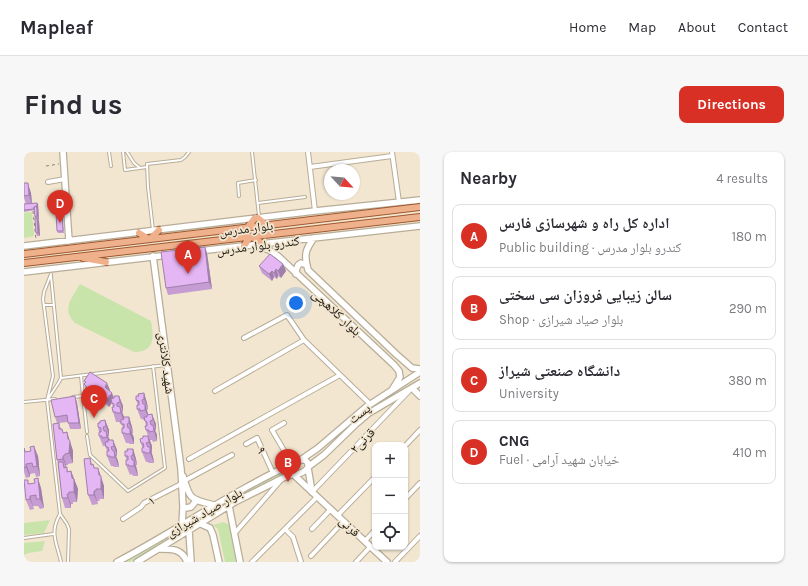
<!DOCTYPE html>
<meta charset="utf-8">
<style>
body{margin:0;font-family:Karla,"Noto Naskh Arabic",sans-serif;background:#f7f7f7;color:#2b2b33}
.controls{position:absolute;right:12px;bottom:12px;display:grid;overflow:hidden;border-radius:8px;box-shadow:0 1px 3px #0004}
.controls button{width:36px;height:36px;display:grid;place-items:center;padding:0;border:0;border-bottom:1px solid #e1e1e2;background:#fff;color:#2b2b33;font:20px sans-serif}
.compass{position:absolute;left:300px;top:12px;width:36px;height:36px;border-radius:50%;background:#fff;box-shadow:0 1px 3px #0004;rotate:116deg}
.you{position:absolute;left:272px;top:151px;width:14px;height:14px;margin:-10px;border:3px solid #fff;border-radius:50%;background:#1a73e8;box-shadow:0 0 0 6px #1a73e833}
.badge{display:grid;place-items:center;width:26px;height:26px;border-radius:50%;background:#d93025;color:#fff;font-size:13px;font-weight:700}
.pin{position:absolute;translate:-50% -33px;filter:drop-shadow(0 1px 2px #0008)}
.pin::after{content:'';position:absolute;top:21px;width:14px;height:12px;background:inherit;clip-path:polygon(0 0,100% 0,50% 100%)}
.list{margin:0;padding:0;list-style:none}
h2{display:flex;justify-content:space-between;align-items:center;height:52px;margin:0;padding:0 16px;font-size:17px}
h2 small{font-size:13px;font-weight:400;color:#7c7c81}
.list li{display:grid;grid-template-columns:26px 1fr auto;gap:12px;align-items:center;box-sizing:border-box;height:64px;margin:0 8px 8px;padding:0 8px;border:1px solid #e1e1e2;border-radius:8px}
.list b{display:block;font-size:15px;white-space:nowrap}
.list p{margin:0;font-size:13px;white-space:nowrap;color:#7c7c81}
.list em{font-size:13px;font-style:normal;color:#7c7c81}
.icon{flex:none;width:22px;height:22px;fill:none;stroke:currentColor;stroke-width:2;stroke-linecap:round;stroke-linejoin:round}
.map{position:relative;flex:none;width:396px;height:410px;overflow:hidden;border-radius:8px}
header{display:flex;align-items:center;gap:24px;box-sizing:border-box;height:56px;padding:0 20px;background:#fff;border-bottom:1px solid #e1e1e2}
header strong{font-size:19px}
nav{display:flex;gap:22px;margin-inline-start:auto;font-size:14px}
.intro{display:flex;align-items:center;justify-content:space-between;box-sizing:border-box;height:96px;padding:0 24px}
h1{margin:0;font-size:28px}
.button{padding:10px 18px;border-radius:8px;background:#d93025;color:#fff;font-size:14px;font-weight:700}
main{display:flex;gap:24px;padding:0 24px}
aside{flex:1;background:#fff;border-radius:8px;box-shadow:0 1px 3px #0004}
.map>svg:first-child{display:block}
.green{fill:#c8e4ab}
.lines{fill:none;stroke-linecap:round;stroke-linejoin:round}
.lane-casing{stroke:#b8ad98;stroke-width:4}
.street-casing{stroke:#b8ad98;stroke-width:6}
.secondary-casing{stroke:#b8ad98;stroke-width:8}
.primary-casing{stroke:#9e5930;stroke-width:8}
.path{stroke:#8d8575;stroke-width:1;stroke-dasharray:3 3;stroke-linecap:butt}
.lane{stroke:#fff;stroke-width:2}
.street{stroke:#fff;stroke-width:4}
.secondary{stroke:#fff;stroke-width:5.5}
.primary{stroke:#efb08c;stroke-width:6}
.wall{fill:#c59dd2}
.shaded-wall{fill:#a07fab}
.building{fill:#e5b6f4;stroke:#a07fab}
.labels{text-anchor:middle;stroke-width:3.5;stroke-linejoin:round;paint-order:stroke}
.street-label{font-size:13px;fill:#1d1911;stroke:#f2e6d0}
</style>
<header>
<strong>Mapleaf</strong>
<nav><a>Home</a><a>Map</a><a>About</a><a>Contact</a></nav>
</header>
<div class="intro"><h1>Find us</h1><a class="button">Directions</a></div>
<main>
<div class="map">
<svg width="396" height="410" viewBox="0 0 396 410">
<rect width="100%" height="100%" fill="#f2e6d0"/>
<path class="green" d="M8,60L10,84L0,86V61Z
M56,132L127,169C130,185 131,200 110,200L51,171C37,157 48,146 56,132Z
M257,319L258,321L255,324C205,351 156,382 106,410H100C153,381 203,347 257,319Z
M26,368L20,381L0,383V371Z
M200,370L205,373L212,410H201L194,377L189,373Z
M21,389L18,399L4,401L0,403V391Z"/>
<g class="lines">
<g class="lane-casing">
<path id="lane" d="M85,0L87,14
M99,0L101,18L123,15
M103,0L110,11L116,16
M228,0L235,64
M215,44L214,31L232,28
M234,51L281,45
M129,78L124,35L123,12L157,8L161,5L165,0
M27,122L20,140L19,147L29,224L23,248L36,362L43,372L45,377L44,410
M20,153H30
M37,226L142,213
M59,244L63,280
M49,245L59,244L57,224
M24,247L35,230L37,226L27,124
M0,250L31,247
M63,284L66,303L104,339L141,316L129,214
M36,362C25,381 33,391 37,410
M0,386L29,382"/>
</g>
<g class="street-casing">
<path id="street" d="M284,0L291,59
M368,0L375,50
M286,15L368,4
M24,30L41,27
M220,186L263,163L280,188L346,252
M191,239L280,188
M260,271L248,278L268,312
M222,292L233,286L249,321
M381,294L396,278
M165,307L316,223
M160,329L208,303
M288,340L385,239
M381,347L396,331
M314,363L351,325
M99,367L117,355L120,351L157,332
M288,377L307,357
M262,378L269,385L277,410
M210,382L257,328
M341,389L351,378
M287,404L320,369
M228,410L293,345
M332,410L347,394
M371,410L396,384"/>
</g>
<g class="secondary-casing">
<path id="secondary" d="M39,0L45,89
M290,86C281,98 280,103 284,118L372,202L388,216L396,217
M0,94L291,59L396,48
M233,94L245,98L254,104L370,213L375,219L376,225L368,238
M175,99L396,74
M129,104L157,317L159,355L158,373
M0,120L145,103
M272,122C272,117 273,113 277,111L283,113
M388,236L396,244
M278,307L294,296L342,255L396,220
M284,315L300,303L332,272L345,261L396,231
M284,316C280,320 275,323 270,322L266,318L268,312L274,308H281C284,310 285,312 284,316L288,340
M270,323L363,410
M159,324C166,348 166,347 190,353
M205,354L216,410
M159,355L162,356L167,355L172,349
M177,372L186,376L189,383L195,410
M165,379L167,410
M136,397C149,397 158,397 163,410
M93,410C152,379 207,340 268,312
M113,410L211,350L259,326L270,322"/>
</g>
<g class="primary-casing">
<path id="primary" d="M234,66L242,73
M223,76L230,67
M115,81L125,87
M228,85L239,92
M126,87L135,78
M220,94L226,85
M0,102L396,55
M59,106L82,110
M0,111L396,65"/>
</g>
<path class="path" d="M22,14L35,12
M9,59L12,88"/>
<use href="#lane" class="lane"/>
<use href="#street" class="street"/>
<use href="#secondary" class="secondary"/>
<use href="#primary" class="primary"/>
</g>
<path class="wall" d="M0,31L7,41L8,51L14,52L16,84H13L12,81L11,58L0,60V52H2L0,46Z
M38,60L40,81H34L33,79Z
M181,95L183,101L188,137L144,143L142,136Z
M259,112L262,119L257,126L254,124L253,127L250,125L248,129L238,121L235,114Z
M60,229L86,238L85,239L88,241L90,246L95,244L99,254V260H98L100,265H105L108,275L109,281H108L110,286V292H105V291H102L98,281L99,276L97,271H96L95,270H92L89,260V255L88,251L85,255L80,251L73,260L65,254L60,242L62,239L60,232L61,231Z
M120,241L123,251L124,257L123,258L124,262L132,272V278L131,279L133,283V289L129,290L128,288H126L128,294V300H127L129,305L130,311H125L124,310H122L118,300V295L117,291L119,286L124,284L122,278V274L121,269H120L119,267H117L113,257L114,253L112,248L115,244Z
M51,244L53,251L57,277H46L44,270L35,271L37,277L40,281L43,280L49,299V311L44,312V313H42V315L44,319H47L54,337L53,350H49V352H47V356H41L38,346L34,310L33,308V271L31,265Z
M81,268L85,278V284L84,285L86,288H89L93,298V304H92L94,309L95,315H90L89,314H87L83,304V299L82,296L81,294H79L75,284V280L74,275Z
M0,296L2,300L14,304L16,324L12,325L11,321L6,322V325L2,326L0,320Z
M109,297L112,307L113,313H112L113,318L114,324H109L108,322L106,323L102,313L103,308L101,304L104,299Z
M66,306L68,312L71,316H74L80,334V347H75L76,349H73L74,352L68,353L64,343Z
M5,332L17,336L20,356L16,357L14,354H9L10,357L6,358L2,348Z"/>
<path class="shaded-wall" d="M4,31L7,41L8,53L5,43Z
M13,51L14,52L15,68L13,64Z
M13,66L15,69L16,84L14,81Z
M181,95L183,101L188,137L185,130Z
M259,112L262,119L257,126L254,119Z
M252,117L254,124L253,127L250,121Z
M248,119L250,125L248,129L245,122Z
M83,231L86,238L83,242L81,235Z
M88,241L90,248L85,255L82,248Z
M120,241L123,251L124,257L120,247Z
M51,244L53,251L57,277L55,271Z
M77,244L80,251L73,260L71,253Z
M95,244L99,254V260L96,250Z
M119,252L121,258V252L124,262L125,268Z
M96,255L100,265V271L97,261Z
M128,262L132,272V278L129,268Z
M105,265L108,275L109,281L105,271Z
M81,268L85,278V284L82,274Z
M129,273L133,283V289L130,279Z
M106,276L110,286V292L106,282Z
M82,279L86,289L87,295L83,285Z
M43,280L49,299V311L45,301Z
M124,284L128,294V300L125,290Z
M89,288L93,298V304L90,294Z
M10,294L14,304L16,324L13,314Z
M126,295L129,305L130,311L126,301Z
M109,297L112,307L113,313L109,303Z
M90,299L94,309L95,315L91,305Z
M39,304L42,313L43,317L39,307Z
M110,308L113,318L114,324L110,314Z
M2,312L6,322V325L2,315Z
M74,316L80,334V347L77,337Z
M47,319L54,337L53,350L50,340Z
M14,326L17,336L20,356L16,347Z
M70,339L73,349L74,352L70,343Z
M43,342L47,352V356L44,346Z
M6,344L9,354L10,357L6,347Z"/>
<path class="building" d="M0,31H4L5,43L0,44Z
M13,51V56V54L10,55V57L0,58V52Z
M13,54V64L11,65L10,55Z
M32,60H38L39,79H33Z
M11,66H13L14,81H12Z
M181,95L185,130L142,136L137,100Z
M246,102L259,112L254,119L252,117L250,121L248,119L245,122L235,114Z
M66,220L83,231L81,235L88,241L82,248L77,244L71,253L62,247L64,245L60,242L63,238V235L60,232L62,230L60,229Z
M120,241V247L118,248L119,252H121V258L116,259V257H113V253H115V249L112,248V244H115L114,242Z
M51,244L55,271H44L43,263L31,265L27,248Z
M90,244H95L96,250L93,251V254L96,255L97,261H92V260H89L88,255H90V252L88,251L87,247L90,246Z
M128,262L129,268L126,269L127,273H129L130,279L125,280V278H122L121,274H123V270L121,269L120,265H123V263Z
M99,265H105V271L103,272L104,276H106V282H102L101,281H98V276H100V272H97V268L100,267Z
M81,268L82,274L79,275L80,279H82L83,285L78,286V284H75V280H77V276L74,275V271H76V269Z
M35,271V277H38L39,281L43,280L44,287L46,289L45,301L41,302V303L39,304V307L33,308L29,272Z
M119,284H124L125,290L122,291L124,295H126V301H121V300H118V296L120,295L119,291H117L116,287L119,286Z
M84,288H89L90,294L87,295L88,298L90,299L91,305H86V304H83V299H85L84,295H82L81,290H84Z
M10,294L13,314L9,315L8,311L2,312V315L0,316V296L1,300L7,299L6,295Z
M103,297H109V303L107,304L108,308H110V314H105V313H102V308H104V304H101V299H104Z
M66,306L67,313L69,312L70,316H74L75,323L77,324V337H72V339H70V343H64L60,307Z
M34,310H39L40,316L43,315V320L47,319L48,326L50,327V340H45V342H43L44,346H38Z
M14,326L16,347H12V343L6,344V347L2,348L0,328H4V332L11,331L10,327Z"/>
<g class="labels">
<g class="street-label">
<text transform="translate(222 76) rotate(-7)" y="5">بلوار مدرس</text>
<text transform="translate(234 93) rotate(-7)" y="5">کندرو بلوار مدرس</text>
<text transform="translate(313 160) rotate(43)" y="5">بلوار کلاهچی</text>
<text transform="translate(143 211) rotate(83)" y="5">شهید کلانتری</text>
<text transform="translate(335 261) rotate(-38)" y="5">پست</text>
<text transform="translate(338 288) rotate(-46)" y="5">قرنی۲</text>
<text transform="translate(238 298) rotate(64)" y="5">۹</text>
<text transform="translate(127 348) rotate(-30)" y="5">۱</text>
<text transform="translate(180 360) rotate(-30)" y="5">بلوار صیاد شیرازی</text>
<text transform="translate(326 374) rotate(44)" y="5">قرنی</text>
</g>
</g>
</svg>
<div class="controls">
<button>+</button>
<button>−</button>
<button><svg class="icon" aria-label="locate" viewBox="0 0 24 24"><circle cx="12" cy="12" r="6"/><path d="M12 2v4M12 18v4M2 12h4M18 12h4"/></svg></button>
</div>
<svg class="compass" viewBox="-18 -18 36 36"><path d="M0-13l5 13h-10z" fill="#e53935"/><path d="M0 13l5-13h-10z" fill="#7c7c81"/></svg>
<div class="you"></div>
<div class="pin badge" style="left:164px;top:122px">A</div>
<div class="pin badge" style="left:264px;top:330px">B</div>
<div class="pin badge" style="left:70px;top:266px">C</div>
<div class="pin badge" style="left:36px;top:71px">D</div>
</div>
<aside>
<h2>Nearby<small>4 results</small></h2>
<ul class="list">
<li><span class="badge">A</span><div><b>اداره کل راه و شهرسازی فارس</b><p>Public building · کندرو بلوار مدرس</p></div><em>180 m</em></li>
<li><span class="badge">B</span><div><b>سالن زیبایی فروزان سی سختی</b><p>Shop · بلوار صیاد شیرازی</p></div><em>290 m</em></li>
<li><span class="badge">C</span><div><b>دانشگاه صنعتی شیراز</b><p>University</p></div><em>380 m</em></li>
<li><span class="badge">D</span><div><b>CNG</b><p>Fuel · خیابان شهید آرامی</p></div><em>410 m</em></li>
</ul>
</aside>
</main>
